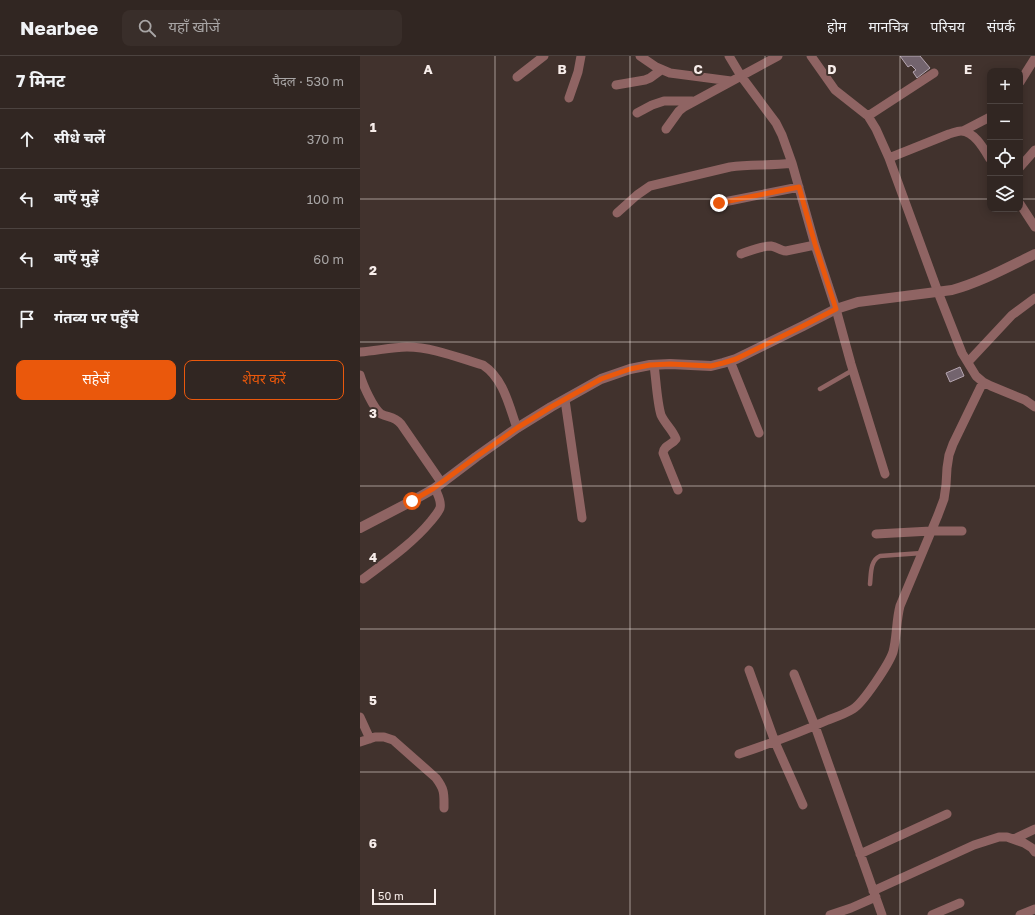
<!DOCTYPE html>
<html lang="hi">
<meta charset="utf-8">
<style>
body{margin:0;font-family:"Golos Text","Noto Sans Devanagari",sans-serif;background:#392e2a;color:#f1f3f6}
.controls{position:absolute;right:12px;top:12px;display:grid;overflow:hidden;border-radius:8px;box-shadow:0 2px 10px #0003}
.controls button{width:36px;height:36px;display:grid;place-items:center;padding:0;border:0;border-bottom:1px solid #4c4340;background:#312622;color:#f1f3f6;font:20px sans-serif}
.scale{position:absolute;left:12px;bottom:10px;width:64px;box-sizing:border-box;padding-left:4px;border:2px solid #f7edea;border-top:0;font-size:11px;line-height:14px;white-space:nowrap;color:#f7edea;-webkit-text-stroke:3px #41322d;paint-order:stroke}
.stop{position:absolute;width:12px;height:12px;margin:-9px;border:3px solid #ea580c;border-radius:50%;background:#fff}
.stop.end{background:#ea580c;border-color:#fff;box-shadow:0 1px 4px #0008}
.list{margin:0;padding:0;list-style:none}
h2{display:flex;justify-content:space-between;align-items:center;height:52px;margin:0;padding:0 16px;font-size:17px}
h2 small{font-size:13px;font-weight:400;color:#a8a5a5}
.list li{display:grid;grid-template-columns:26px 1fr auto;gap:12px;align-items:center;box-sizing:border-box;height:60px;padding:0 16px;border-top:1px solid #4c4340}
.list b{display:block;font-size:15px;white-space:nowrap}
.list em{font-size:13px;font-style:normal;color:#a8a5a5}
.actions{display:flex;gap:8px;padding:12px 16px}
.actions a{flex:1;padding:9px 0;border:1px solid #ea580c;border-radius:8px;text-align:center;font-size:14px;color:#ea580c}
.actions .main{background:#ea580c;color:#fff}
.icon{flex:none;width:22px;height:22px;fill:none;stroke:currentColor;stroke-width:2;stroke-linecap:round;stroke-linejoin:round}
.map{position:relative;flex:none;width:675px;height:859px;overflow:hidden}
header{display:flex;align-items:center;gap:24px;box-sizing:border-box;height:56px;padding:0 20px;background:#312622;border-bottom:1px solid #4c4340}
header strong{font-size:19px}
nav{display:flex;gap:22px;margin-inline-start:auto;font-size:14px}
.search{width:280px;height:36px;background:#392e2a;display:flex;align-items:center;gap:10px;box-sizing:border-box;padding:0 14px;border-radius:8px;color:#a8a5a5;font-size:15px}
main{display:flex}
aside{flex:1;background:#312622}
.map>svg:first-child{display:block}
.building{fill:#73646e;stroke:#b6a6b1}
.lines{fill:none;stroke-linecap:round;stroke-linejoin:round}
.service{stroke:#8f6463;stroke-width:4.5}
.minor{stroke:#8f6463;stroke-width:9}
.tertiary{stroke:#8f6463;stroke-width:10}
.route{stroke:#ea580c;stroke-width:5}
.grid{fill:none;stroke:#f7edea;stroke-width:1;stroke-opacity:0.55}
.grid-label{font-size:13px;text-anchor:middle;font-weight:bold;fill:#f7edea;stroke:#41322d;stroke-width:4;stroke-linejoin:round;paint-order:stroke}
</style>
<header>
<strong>Nearbee</strong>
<div class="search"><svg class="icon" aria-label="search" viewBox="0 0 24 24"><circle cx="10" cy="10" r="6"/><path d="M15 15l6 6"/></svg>यहाँ खोजें</div>
<nav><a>होम</a><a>मानचित्र</a><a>परिचय</a><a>संपर्क</a></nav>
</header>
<main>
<aside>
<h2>7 मिनट<small>पैदल · 530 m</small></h2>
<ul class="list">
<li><svg class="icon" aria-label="ahead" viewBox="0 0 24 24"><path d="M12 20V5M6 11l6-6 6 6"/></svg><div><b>सीधे चलें</b></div><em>370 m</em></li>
<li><svg class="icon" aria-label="left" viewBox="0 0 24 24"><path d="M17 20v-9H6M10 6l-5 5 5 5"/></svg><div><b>बाएँ मुड़ें</b></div><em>100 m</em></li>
<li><svg class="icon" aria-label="left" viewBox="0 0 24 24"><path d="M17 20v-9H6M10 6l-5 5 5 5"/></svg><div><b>बाएँ मुड़ें</b></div><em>60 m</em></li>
<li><svg class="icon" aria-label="arrive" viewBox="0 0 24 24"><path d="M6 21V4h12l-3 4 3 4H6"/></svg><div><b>गंतव्य पर पहुँचे</b></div></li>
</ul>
<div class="actions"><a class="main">सहेजें</a><a>शेयर करें</a></div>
</aside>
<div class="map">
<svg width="675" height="859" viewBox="0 0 675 859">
<rect width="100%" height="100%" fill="#41322d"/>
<path class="building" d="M540,0H560L570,12L557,22L553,16L556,14L551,9L548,11Z
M600,311L604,320L590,326L586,317Z"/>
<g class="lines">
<path class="service" d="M460,333L493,314
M510,528C511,519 510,504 520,500L562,497"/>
<path class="minor" d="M280,0L296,11L310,17L371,25
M369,0L381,20L416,67L422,79L432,107L455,189L476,253L491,308L525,418
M451,0L475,34L508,60L516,73L529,102L578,236L602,297L616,320L623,326L631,330L665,344L675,351
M157,21L184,0
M660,26L675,2
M256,29L285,24L290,22L301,14
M209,42L218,16L221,0
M277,57L292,49L304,45H332
M508,60L574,17
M306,73L319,55L324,51L418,0
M603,75L630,61
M529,102L589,78C593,77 597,75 601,75C614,75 624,93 630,103
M660,111L675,94
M359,147L439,131
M660,148L675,171
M257,157L277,139L290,130L370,111C391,108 411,110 432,107
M381,198C390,195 401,190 411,190C417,191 421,195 426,195L455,189
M0,296C16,295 31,291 47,291C73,291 99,302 123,309C144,323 149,350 157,372
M370,305L399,377
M608,306L652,259L675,242
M294,309C296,323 297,346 301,359C305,368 313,374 316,383C312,389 304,389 303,397L318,434
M0,319C3,329 13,352 21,358C29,362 34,360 41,368L81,426
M205,344L222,462
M516,478L571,475H602
M3,523C27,505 52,488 71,465C74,461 78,457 80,452C82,445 77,438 75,432
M389,614L415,686L443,749
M434,618L455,670L522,859
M0,661L10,683
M0,686L15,681H24L33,684L76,722C85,734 84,738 84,752
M379,698C409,688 439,677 468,664C476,661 485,658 493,653C503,647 529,608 533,596C537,581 536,565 540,550L578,459L584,443L586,429L587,412L589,399L593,388L623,326
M654,783L675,773
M500,798L587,758
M513,835L614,789L639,781H647L664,787L672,792L675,796
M470,859L491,852L516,841
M572,859L600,847
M660,859L675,853"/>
<path class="tertiary" d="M0,472L52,445L75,432L116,401L157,372L191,351L241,323L270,313L290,309L310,308L351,310L363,307L376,303L443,270L476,253L498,246L592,234C621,226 648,211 675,198"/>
</g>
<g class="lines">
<path class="route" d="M52,445L74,432L116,401L157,372L191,351L241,323L270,313L290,309L310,308L351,310L363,307L376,303L443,270L476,253L455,188L439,131L359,147"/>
</g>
<path class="grid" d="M135,0V859M270,0V859M405,0V859M540,0V859M0,143H630M660,143H675M0,286H675M0,430H675M0,573H675M0,716H675"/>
<g class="grid-label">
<text x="68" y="18">A</text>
<text x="202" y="18">B</text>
<text x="338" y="18">C</text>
<text x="472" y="18">D</text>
<text x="608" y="18">E</text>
<text x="13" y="76">1</text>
<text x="13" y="219">2</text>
<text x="13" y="362">3</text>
<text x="13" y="506">4</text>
<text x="13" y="649">5</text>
<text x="13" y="792">6</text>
</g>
</svg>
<div class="controls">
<button>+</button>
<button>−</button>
<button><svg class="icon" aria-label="locate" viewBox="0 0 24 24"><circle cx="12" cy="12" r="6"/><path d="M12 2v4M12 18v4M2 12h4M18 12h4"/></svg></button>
<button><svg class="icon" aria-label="layers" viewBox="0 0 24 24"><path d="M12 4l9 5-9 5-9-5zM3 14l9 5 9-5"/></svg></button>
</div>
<div class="scale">50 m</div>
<div class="stop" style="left:52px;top:445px"></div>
<div class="stop end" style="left:359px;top:147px"></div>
</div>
</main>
